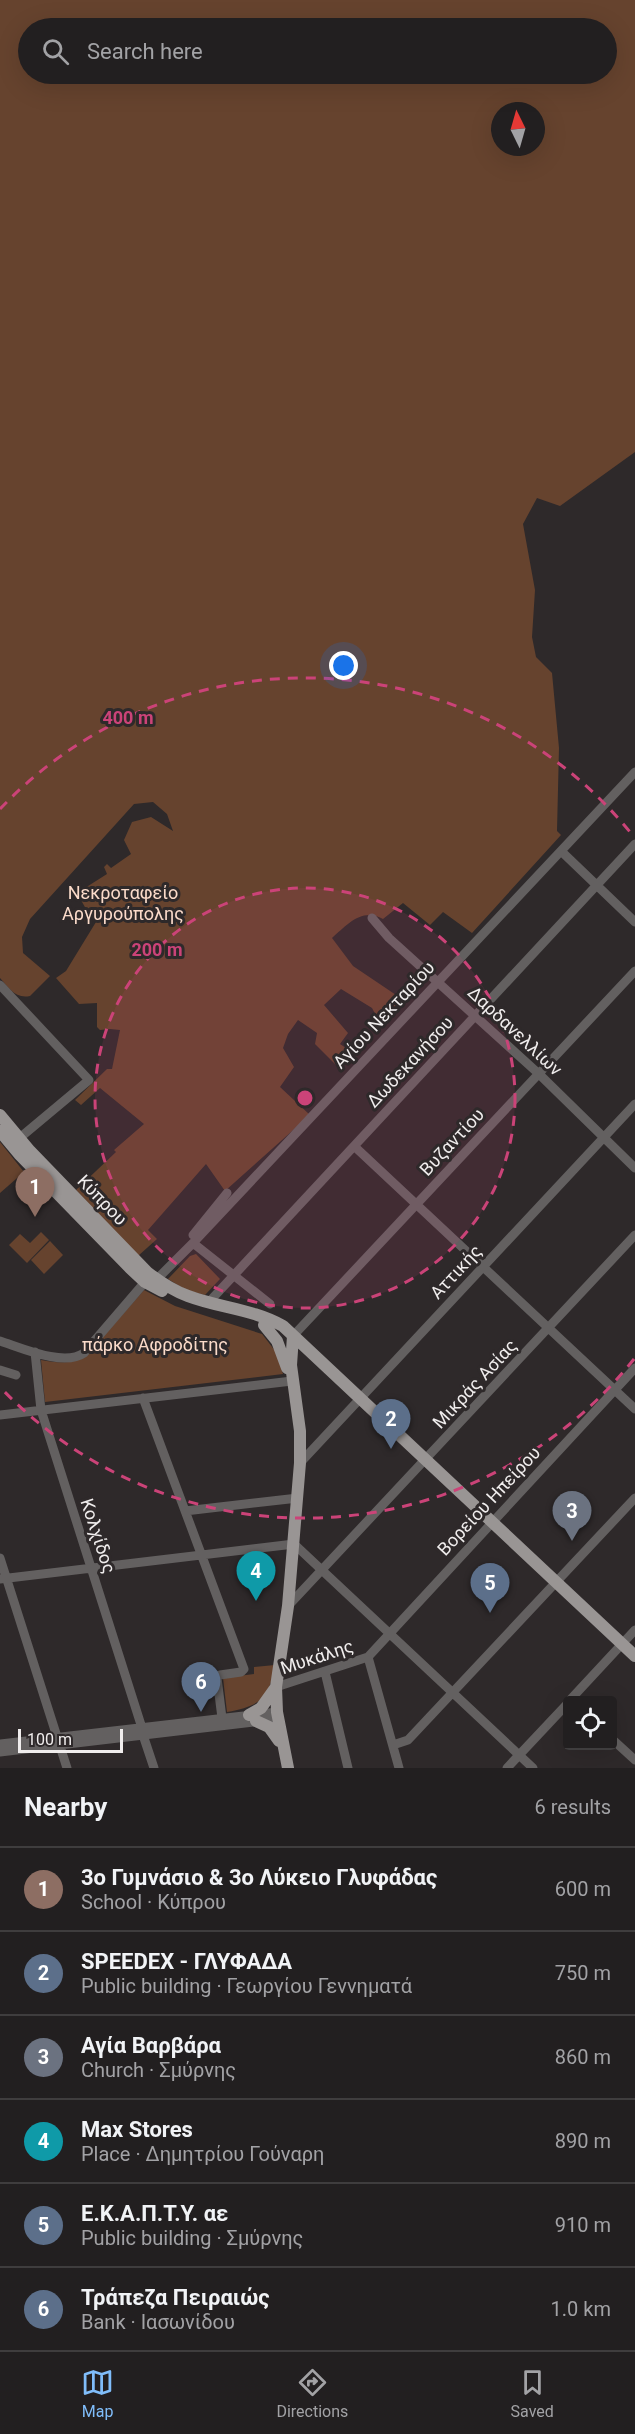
<!DOCTYPE html>
<meta charset="utf-8">
<style>
body{margin:0;font-family:Roboto,sans-serif;background:#2a2729;color:#f1f3f6}
.controls{position:absolute;right:18px;bottom:18px;display:grid;overflow:hidden;border-radius:6px;box-shadow:0 6px 24px #0002}
.controls button{width:54px;height:54px;display:grid;place-items:center;padding:0;border:0;border-bottom:2px solid #3f3d3e;background:#221f20;color:#f1f3f6;font:30px sans-serif}
.compass{position:absolute;left:491px;top:102px;width:54px;height:54px;border-radius:50%;background:#221f20;box-shadow:0 6px 24px #0002;rotate:355deg}
.scale{position:absolute;left:18px;bottom:15px;width:105px;box-sizing:border-box;padding-left:6px;border:3px solid #f0eded;border-top:0;font-size:16px;line-height:21px;white-space:nowrap;color:#f0eded;-webkit-text-stroke:4px #2e292a;paint-order:stroke}
.you{position:absolute;left:344px;top:666px;width:21px;height:21px;margin:-15px;border:4px solid #fff;border-radius:50%;background:#1a73e8;box-shadow:0 0 0 9px #1a73e833}
.badge{display:grid;place-items:center;width:39px;height:39px;border-radius:50%;background:#80bdfa;color:#fff;font-size:20px;font-weight:700}
.pin{position:absolute;translate:-50% -50px;filter:drop-shadow(0 2px 3px #0008)}
.pin::after{content:'';position:absolute;top:32px;width:21px;height:18px;background:inherit;clip-path:polygon(0 0,100% 0,50% 100%)}
.list{margin:0;padding:0;list-style:none}
h2{display:flex;justify-content:space-between;align-items:center;height:78px;margin:0;padding:0 24px;font-size:26px}
h2 small{font-size:20px;font-weight:400;color:#a2a2a5}
.list li{display:grid;grid-template-columns:39px 1fr auto;gap:18px;align-items:center;box-sizing:border-box;height:84px;padding:0 24px;border-top:2px solid #3f3d3e}
.list b{display:block;font-size:22px;white-space:nowrap}
.list p{margin:0;font-size:20px;white-space:nowrap;color:#a2a2a5}
.list em{font-size:20px;font-style:normal;color:#a2a2a5}
.icon{flex:none;width:33px;height:33px;fill:none;stroke:currentColor;stroke-width:2;stroke-linecap:round;stroke-linejoin:round}
.map{position:relative;flex:none;width:635px;height:1768px;overflow:hidden}
.search{position:absolute;background:#221f20;box-shadow:0 6px 24px #0002;left:18px;right:18px;top:18px;height:66px;display:flex;align-items:center;gap:15px;box-sizing:border-box;padding:0 21px;border-radius:33px;color:#a2a2a5;font-size:22px}
.sheet{height:582px;background:#221f20}
nav{display:flex;justify-content:space-around;align-items:center;box-sizing:border-box;height:84px;border-top:2px solid #3f3d3e;background:#221f20;font-size:16px;color:#a2a2a5}
nav a{display:grid;justify-items:center;gap:3px}
nav .on{color:#80bdfa}
.map>svg:first-child{display:block}
.green{fill:#66432e;fill-rule:evenodd}
.lines{fill:none;stroke-linecap:round;stroke-linejoin:round}
.minor{stroke:#636060;stroke-width:9}
.major{stroke:#999594;stroke-width:12}
.ring{fill:none;stroke:#cb4378;stroke-width:3;stroke-dasharray:10 8}
.labels{text-anchor:middle;stroke-width:6;stroke-linejoin:round;paint-order:stroke}
.park-label{font-size:18px;fill:#fbdbca;stroke:#2e292a}
.street-label{font-size:18px;fill:#f0eded;stroke:#2e292a}
.centre{fill:#cb4378;stroke:#2e292a;stroke-width:3}
.ring-label{font-size:18px;text-anchor:middle;font-weight:bold;fill:#cb4378;stroke:#2e292a;stroke-width:6;stroke-linejoin:round;paint-order:stroke}
</style>
<div class="map">
<svg width="635" height="1768" viewBox="0 0 635 1768">
<rect width="100%" height="100%" fill="#2e292a"/>
<path class="green" d="M0,0H635V452L560,506L537,498L523,524L535,590L532,637L536,657L552,673L559,748L557,831L561,835L472,933L443,912L430,925L403,903L383,919C362,907 347,925 332,938L353,966L402,999L380,1023L372,1008L341,989L324,1005L348,1033L340,1044L352,1052L338,1067L315,1044L317,1033L298,1020L288,1034L283,1048L294,1067L280,1087L310,1115L225,1191L206,1164L148,1230L157,1239L138,1256L76,1190L116,1152L114,1150L144,1124L100,1088L81,1105L75,1100L107,1069H112L120,1030L110,1029L100,1030L97,1027V1003L79,1004L56,978L66,971L96,922L92,918L85,922L81,912L86,909L77,893L107,874L104,867L107,864L111,868L131,854L124,840L132,822L151,817L173,831L167,814L153,802L134,804L30,919L22,937L23,953L50,976L30,996C15,999 9,988 0,978ZM28,28H606V74H28ZM500,111H536V147H500Z
M0,1142L24,1172L0,1193Z
M41,1232L49,1240L27,1263L9,1245L20,1234L30,1243Z
M50,1241L63,1255L44,1274L31,1260Z
M196,1254L220,1279L205,1295L186,1290L168,1279L190,1256Z
M144,1290L175,1306L262,1334L276,1352L283,1374L45,1402L41,1360C60,1363 72,1365 88,1354Z
M275,1665C269,1699 260,1706 227,1712L223,1678L254,1674V1667Z"/>
<g class="lines">
<path class="minor" d="M561,851L635,922
M372,918L389,938L539,1074L635,1168
M0,985L89,1080L16,1141
M354,1146L635,1409
M193,1235L227,1193
M193,1243L270,1304
M209,1302L635,844
M293,1336L635,971
M0,1341C22,1348 64,1367 84,1353L145,1282L157,1279L193,1243L635,772
M35,1352L41,1410L142,1728
M0,1370L16,1375
M143,1398L244,1669L241,1672L220,1675L217,1678L222,1718
M0,1415L292,1381
M300,1463L635,1104
M185,1511L298,1498
M0,1558L67,1768
M0,1579L294,1544L533,1768
M288,1606L635,1235
M368,1657L635,1368
M368,1657L399,1768
M325,1672L348,1768
M276,1687L368,1657
M570,1700L635,1630
M143,1735L154,1768
M612,1739L635,1760
M0,1744L277,1712
M393,1745L408,1740L635,1498
M0,1752L278,1719
M507,1768L568,1703"/>
<path class="major" d="M0,1115L30,1151L147,1272C160,1282 174,1291 188,1296C220,1308 253,1309 283,1326L635,1656
M0,1131L19,1154L130,1268L145,1282L162,1291
M264,1325L277,1341L287,1368
M249,1715L261,1708L276,1687
M256,1721L269,1727L279,1741
M288,1768L277,1712L276,1687L288,1606L300,1463V1431L291,1365L293,1336"/>
</g>
<circle cx="305" cy="1098" r="210" fill="#cb4378" fill-opacity=".12"/>
<g class="ring">
<circle cx="305" cy="1098" r="210"/>
<path d="M634 1359A420 420 0 0 1 0 1387M0 809A420 420 0 0 1 634 837"/>
</g>
<g class="labels">
<g class="park-label">
<text x="123" y="899">Νεκροταφείο<tspan x="123" dy="21">Αργυρούπολης</tspan></text>
<text x="155" y="1351">πάρκο Αφροδίτης</text>
</g>
<g class="street-label">
<text transform="translate(384 1015) rotate(-47)" y="6">Αγίου Νεκταρίου</text>
<text transform="translate(515 1031) rotate(43)" y="6">Δαρδανελλίων</text>
<text transform="translate(410 1062) rotate(-47)" y="6">Δωδεκανήσου</text>
<text transform="translate(452 1142) rotate(-47)" y="6">Βυζαντίου</text>
<text transform="translate(102 1200) rotate(46)" y="6">Κύπρου</text>
<text transform="translate(456 1272) rotate(-47)" y="6">Αττικής</text>
<text transform="translate(475 1384) rotate(-47)" y="6">Μικράς Ασίας</text>
<text transform="translate(489 1501) rotate(-47)" y="6">Βορείου Ηπείρου</text>
<text transform="translate(98 1536) rotate(72)" y="6">Κολχίδος</text>
<text transform="translate(317 1657) rotate(-18)" y="6">Μυκάλης</text>
</g>
</g>
<circle cx="305" cy="1098" r="9" class="centre"/>
<g class="ring-label">
<text x="128" y="724">400 m</text>
<text x="157" y="956">200 m</text>
</g>
</svg>
<div class="controls">
<button><svg class="icon" aria-label="locate" viewBox="0 0 24 24"><circle cx="12" cy="12" r="6"/><path d="M12 2v4M12 18v4M2 12h4M18 12h4"/></svg></button>
</div>
<svg class="compass" viewBox="-18 -18 36 36"><path d="M0-13l5 13h-10z" fill="#e53935"/><path d="M0 13l5-13h-10z" fill="#a2a2a5"/></svg>
<div class="scale">100 m</div>
<div class="you"></div>
<div class="pin badge" style="left:35px;top:1217px;background:#8d6e63">1</div>
<div class="pin badge" style="left:391px;top:1449px;background:#5c6f8a">2</div>
<div class="pin badge" style="left:572px;top:1541px;background:#6b7280">3</div>
<div class="pin badge" style="left:256px;top:1601px;background:#0f9aa8">4</div>
<div class="pin badge" style="left:490px;top:1613px;background:#5c6f8a">5</div>
<div class="pin badge" style="left:201px;top:1712px;background:#5c6f8a">6</div>
<div class="search"><svg class="icon" aria-label="search" viewBox="0 0 24 24"><circle cx="10" cy="10" r="6"/><path d="M15 15l6 6"/></svg>Search here</div>
</div>
<section class="sheet">
<h2>Nearby<small>6 results</small></h2>
<ul class="list">
<li><span class="badge" style="background:#8d6e63">1</span><div><b>3ο Γυμνάσιο &amp; 3ο Λύκειο Γλυφάδας</b><p>School · Κύπρου</p></div><em>600 m</em></li>
<li><span class="badge" style="background:#5c6f8a">2</span><div><b>SPEEDEX - ΓΛΥΦΑΔΑ</b><p>Public building · Γεωργίου Γεννηματά</p></div><em>750 m</em></li>
<li><span class="badge" style="background:#6b7280">3</span><div><b>Αγία Βαρβάρα</b><p>Church · Σμύρνης</p></div><em>860 m</em></li>
<li><span class="badge" style="background:#0f9aa8">4</span><div><b>Max Stores</b><p>Place · Δημητρίου Γούναρη</p></div><em>890 m</em></li>
<li><span class="badge" style="background:#5c6f8a">5</span><div><b>Ε.Κ.Α.Π.Τ.Υ. αε</b><p>Public building · Σμύρνης</p></div><em>910 m</em></li>
<li><span class="badge" style="background:#5c6f8a">6</span><div><b>Τράπεζα Πειραιώς</b><p>Bank · Ιασωνίδου</p></div><em>1.0 km</em></li>
</ul>
</section>
<nav>
<a class="on"><svg class="icon" aria-label="map" viewBox="0 0 24 24"><path d="M3 6l6-2 6 2 6-2v14l-6 2-6-2-6 2zM9 4v14M15 6v14"/></svg>Map</a>
<a><svg class="icon" aria-label="directions" viewBox="0 0 24 24"><path d="M12 3l9 9-9 9-9-9zM9 14v-3h6M13 9l2 2-2 2"/></svg>Directions</a>
<a><svg class="icon" aria-label="saved" viewBox="0 0 24 24"><path d="M7 4h10v16l-5-4-5 4z"/></svg>Saved</a>
</nav>
